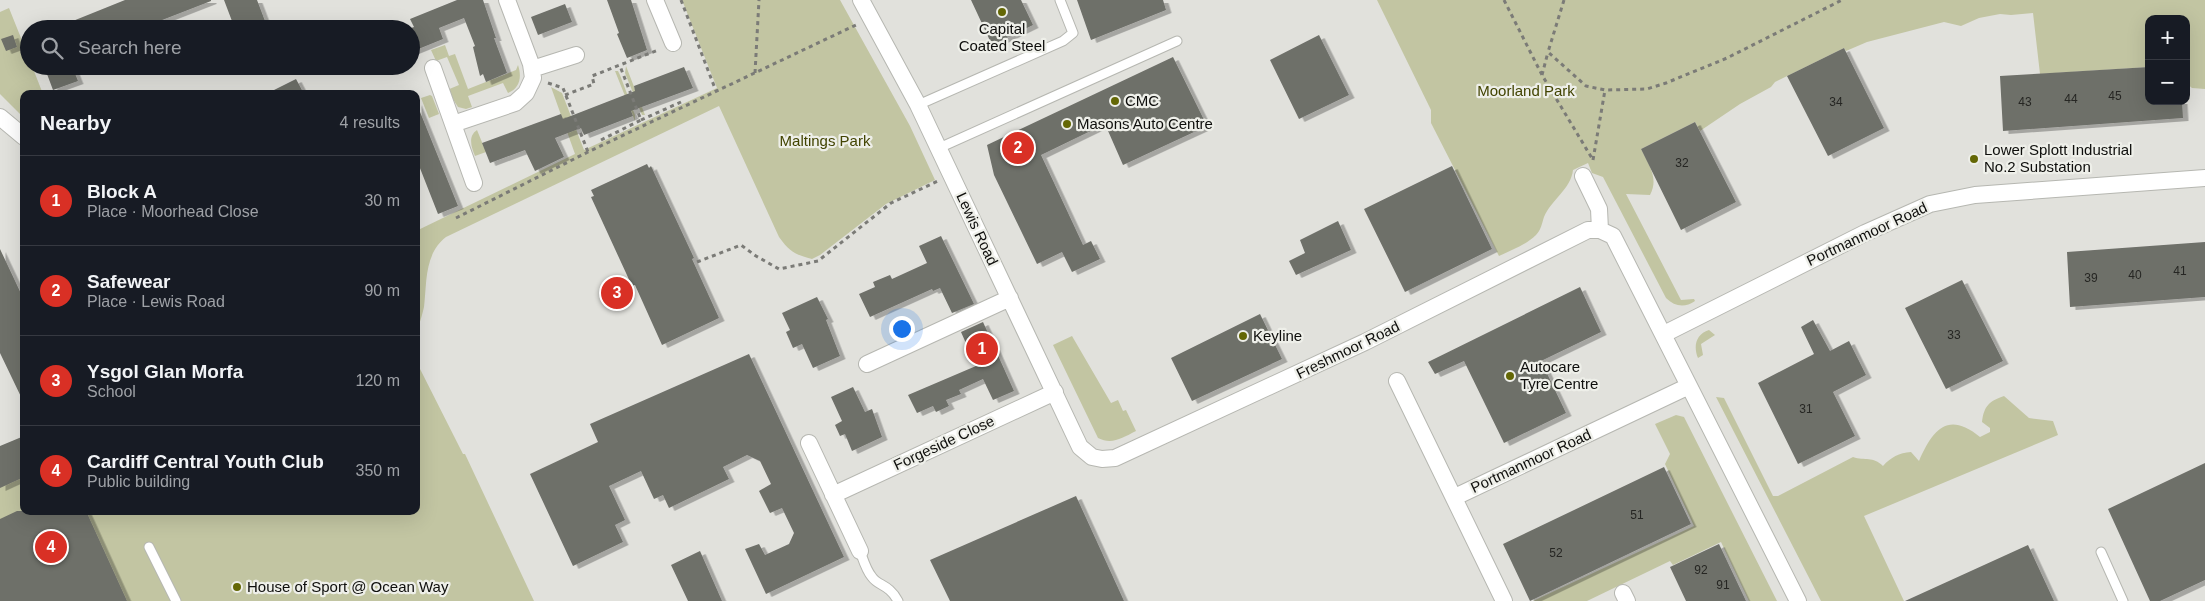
<!DOCTYPE html>
<meta charset="utf-8">
<style>
body{margin:0;font-family:Helvetica,sans-serif;background:#20242c;color:#f1f3f6}
.controls{position:absolute;right:15px;top:15px;display:grid;overflow:hidden;border-radius:10px;box-shadow:0 5px 20px #0002}
.controls button{width:45px;height:45px;display:grid;place-items:center;padding:0;border:0;border-bottom:1px solid #363941;background:#171b24;color:#f1f3f6;font:25px sans-serif}
.you{position:absolute;left:901px;top:328px;width:18px;height:18px;margin:-12px;border:4px solid #fff;border-radius:50%;background:#1a73e8;box-shadow:0 0 0 8px #1a73e833}
.badge{display:grid;place-items:center;width:32px;height:32px;border-radius:50%;background:#d93025;color:#fff;font-size:16px;font-weight:700}
.pin{position:absolute;translate:-50% -50%;border:2px solid #fff;box-shadow:0 1px 5px #0006}
.list{margin:0;padding:0;list-style:none}
h2{display:flex;justify-content:space-between;align-items:center;height:65px;margin:0;padding:0 20px;font-size:21px}
h2 small{font-size:16px;font-weight:400;color:#9ea1a6}
.list li{display:grid;grid-template-columns:32px 1fr auto;gap:15px;align-items:center;box-sizing:border-box;height:90px;padding:0 20px;border-top:1px solid #363941}
.list b{display:block;font-size:19px;white-space:nowrap}
.list p{margin:0;font-size:16px;white-space:nowrap;color:#9ea1a6}
.list em{font-size:16px;font-style:normal;color:#9ea1a6}
.icon{flex:none;width:28px;height:28px;fill:none;stroke:currentColor;stroke-width:2;stroke-linecap:round;stroke-linejoin:round}
.map{position:relative;flex:none;width:2205px;height:601px;overflow:hidden}
.search{position:absolute;background:#171b24;box-shadow:0 5px 20px #0002;left:20px;top:20px;width:400px;height:55px;display:flex;align-items:center;gap:12px;box-sizing:border-box;padding:0 18px;border-radius:28px;color:#9ea1a6;font-size:19px}
.panel{position:absolute;background:#171b24;box-shadow:0 5px 20px #0002;left:20px;top:90px;width:400px;height:425px;border-radius:10px}
.map>svg:first-child{display:block}
.green{fill:#c2c5a2}
.building{fill:#6e6f69;filter:url(#shadow)}
.lines{fill:none;stroke-linecap:round;stroke-linejoin:round}
.service-casing{stroke:#b6b7b1;stroke-width:11}
.minor-casing{stroke:#b6b7b1;stroke-width:18}
.path{stroke:#7b7b77;stroke-width:3;stroke-dasharray:4 4;stroke-linecap:butt}
.service{stroke:#fff;stroke-width:9}
.minor{stroke:#fff;stroke-width:16}
.poi-dot{fill:#646705;stroke:#eeefe9;stroke-width:2}
.labels{text-anchor:middle;stroke-width:4.5;stroke-linejoin:round;paint-order:stroke}
.number-label{font-size:12px;fill:#262623}
.poi-label{font-size:15px;fill:#0e0e0c;stroke:#eeefe9;text-anchor:start}
.park-label{font-size:15px;fill:#424402;stroke:#eeefe9}
.street-label{font-size:15px;fill:#0e0e0c;stroke:#eeefe9}
</style>
<div class="map">
<svg width="2205" height="601" viewBox="0 0 2205 601">
<defs>
<filter id="shadow"><feDropShadow dx="5.5" dy="3" stdDeviation="0" flood-color="#0004"/></filter>
</defs>
<rect width="100%" height="100%" fill="#e1e1dc"/>
<path class="green" d="M682,0H840L910,126L935,180L886,204L820,255L812,259C794,254 790,252 779,237L719,106L446,237C424,254 427,283 424,307C422,316 419,325 416,334V231L575,154L551,87L562,93L584,150L717,88Z
M1377,0H2205V89L2192,88L2186,83V19H2149V67L2040,74L2033,13L2011,15L2000,14L1979,18L1961,26L1944,22L1867,42L1846,51L1844,48L1775,82L1771,87L1740,104L1700,131L1695,122L1641,149C1649,165 1659,178 1650,195L1626,194L1681,300L1694,299L1695,301C1685,308 1675,307 1666,298L1603,177L1592,173L1588,163L1573,170C1571,189 1551,200 1544,217C1542,223 1541,230 1536,235C1526,245 1511,250 1499,256L1431,123V110Z
M9,8L29,58V66H32L43,94H24V118L0,94V12Z
M445,45L449,56L455,54L468,89L516,70L518,65C522,77 520,88 508,93L503,83L468,96L472,107L466,109L458,107L447,90L459,85L447,57L436,61L431,50Z
M626,66L645,115H642L625,73Z
M615,71H618L620,75L635,115V121Z
M430,95L432,96L439,114L429,118L421,98Z
M477,130L486,152L475,156C471,147 468,136 477,130Z
M1709,330L1715,335L1701,344L1703,355L1698,358C1693,346 1696,334 1709,330Z
M1072,336L1111,403L1118,400L1123,411L1126,410L1136,431C1122,438 1112,445 1098,438L1053,345Z
M416,361L463,454H465L534,601H0V487L24,477V511H416Z
M2004,396L2029,418L2053,421L2058,435L1864,516L1904,601H1821L1716,397L1724,398L1773,496H1778L1853,457C1865,461 1873,456 1883,466C1891,457 1899,453 1911,452L1919,461C1933,429 1948,411 1980,437L1990,432V428L1982,422C1984,406 1989,401 2004,396Z
M1676,415L1684,417L1777,601H1749L1721,542L1673,565L1670,561L1587,601H1533L1694,526L1665,464L1670,454L1655,424Z"/>
<path class="building" d="M125,0H211V1L139,29H53Z
M224,0H257L268,29H235Z
M457,0H483L496,38H494L507,73L486,82L483,74L480,76L473,47L475,46L464,18L439,28L443,39L411,52V28L414,27L410,19Z
M607,0H631L647,50L627,58L617,34L619,33Z
M971,0H1021L1033,25L992,45Z
M1077,0H1163L1166,10L1091,40Z
M565,4L572,22L538,35L531,17Z
M13,35L17,47L6,51L1,39Z
M1319,35L1349,95L1299,119L1270,60Z
M1844,48L1884,128L1828,156L1787,76Z
M1173,57L1207,126L1123,165L1105,124L1041,155L1083,245L1091,241L1100,259L1072,272L1062,252L1037,264L994,175L987,145Z
M44,66H72L78,81L53,90Z
M684,67L693,88L631,111L633,116L584,135L581,128L555,138L564,157L535,171L525,150L490,163L482,143L561,114L563,119L635,91L634,86Z
M2149,67V101H2182L2183,118L2003,131L2000,76Z
M296,79L304,94H266Z
M416,102L458,206L438,214L416,158Z
M1695,122L1736,202L1681,230L1641,149Z
M647,164L649,168L651,166L694,258L692,259L719,318L662,345L635,285L632,286L591,197L594,196L591,190Z
M1452,166L1492,249L1405,292L1364,209Z
M1338,221L1351,250L1296,275L1289,261L1305,253L1300,240Z
M941,236L974,304L952,313L940,288L933,291L932,289L870,317L859,294L875,287L873,282L890,275L892,279L927,263L919,246Z
M2205,242V297L2070,307L2067,252Z
M0,249L24,300V403L0,353Z
M1962,280L2003,361L1946,389L1905,308Z
M1580,287L1601,332L1541,361L1566,413L1504,443L1464,361L1435,374L1428,362Z
M817,297L828,319L826,320L840,356L813,368L802,344L793,348L786,332L790,330L782,313Z
M1260,314L1282,359L1192,401L1171,358Z
M1813,320L1830,351L1849,341L1866,375L1833,392L1855,436L1798,464L1758,383L1814,354L1801,327Z
M983,322L1014,391L993,400L983,379L959,390L961,394L946,400L949,406L936,412L933,406L917,413L908,395L976,366L961,332Z
M749,354L844,557L766,594L745,549L759,544L765,555L789,544L794,533L782,508L770,513L759,491L771,484L760,461L747,455L723,467L729,479L669,508L663,495L654,499L641,471L609,486L625,520L615,525L623,542L573,566L530,474L598,442L590,424Z
M853,387L865,412L872,409L882,437L852,451L845,434L840,436L835,425L842,421L831,397Z
M24,436V477L0,488V446Z
M2205,463V580L2160,601H2150L2108,509Z
M1664,467L1691,524L1530,601L1503,544Z
M1076,496L1124,601H950L930,560Z
M17,511H86L127,601H0V519Z
M1719,544L1746,601H1686L1670,567Z
M2028,545L2054,601H1905Z
M700,551L722,601H688L671,565Z"/>
<g class="lines">
<g class="service-casing">
<path id="service" d="M918,105L1063,41L1073,33L1060,0
M939,148L1177,41
M149,547L176,601
M860,551C863,559 866,570 872,577C878,586 889,584 898,601
M2101,552L2123,601"/>
</g>
<g class="minor-casing">
<path id="minor" d="M655,0L673,43
M861,0L918,105L1080,447L1092,457L1102,459L1115,458L1365,342L1588,230H1600L1613,236L1798,601
M433,68L474,183
M532,69L576,55
M0,117L24,137
M453,124L515,103L526,93L533,78L531,64L507,0
M1583,176L1599,209L1600,230
M1664,334L1865,233L1930,204L1975,195L2205,178
M867,364L1010,298
M1397,381L1504,601
M809,443L860,551
M833,495L1055,392
M1455,497L1689,386
M1623,593L1627,601"/>
</g>
<path class="path" d="M681,0L716,91
M1504,0L1542,75L1593,160
M1564,0L1548,52L1586,86L1605,90L1647,89L1666,83L1727,58L1842,0
M755,73L759,0
M1542,75L1548,52
M548,83L563,88L588,152
M565,95L594,84L592,76L658,50
M641,120L681,102
M601,140L641,120L620,66
M1593,160L1605,90
M456,218L588,152L858,24
M697,262L741,245L756,256L779,269L818,261L891,203L938,181"/>
<use href="#service" class="service"/>
<use href="#minor" class="minor"/>
</g>
<g class="poi-dot">
<circle cx="1002" cy="12" r="5"/>
<circle cx="1115" cy="101" r="5"/>
<circle cx="1067" cy="124" r="5"/>
<circle cx="1974" cy="159" r="5"/>
<circle cx="1243" cy="336" r="5"/>
<circle cx="1510" cy="376" r="5"/>
<circle cx="237" cy="587" r="5"/>
</g>
<g class="labels">
<g class="number-label">
<text x="2115" y="100">45</text>
<text x="2071" y="103">44</text>
<text x="1836" y="106">34</text>
<text x="2025" y="106">43</text>
<text x="1682" y="167">32</text>
<text x="2180" y="275">41</text>
<text x="2135" y="279">40</text>
<text x="2091" y="282">39</text>
<text x="1954" y="339">33</text>
<text x="1806" y="413">31</text>
<text x="1637" y="519">51</text>
<text x="1556" y="557">52</text>
<text x="1701" y="574">92</text>
<text x="1723" y="589">91</text>
</g>
<g class="poi-label">
<text x="1002" y="34" text-anchor="middle">Capital<tspan x="1002" dy="17">Coated Steel</tspan></text>
<text x="1125" y="106">CMC</text>
<text x="1077" y="129">Masons Auto Centre</text>
<text x="1984" y="155">Lower Splott Industrial<tspan x="1984" dy="17">No.2 Substation</tspan></text>
<text x="1253" y="341">Keyline</text>
<text x="1520" y="372">Autocare<tspan x="1520" dy="17">Tyre Centre</tspan></text>
<text x="247" y="592">House of Sport @ Ocean Way</text>
</g>
<g class="park-label">
<text x="1526" y="96">Moorland Park</text>
<text x="825" y="146">Maltings Park</text>
</g>
<g class="street-label">
<text transform="translate(977 229) rotate(65)" y="5">Lewis Road</text>
<text transform="translate(1867 234) rotate(-25)" y="5">Portmanmoor Road</text>
<text transform="translate(1348 350) rotate(-26)" y="5">Freshmoor Road</text>
<text transform="translate(944 443) rotate(-25)" y="5">Forgeside Close</text>
<text transform="translate(1531 461) rotate(-25)" y="5">Portmanmoor Road</text>
</g>
</g>
</svg>
<div class="controls">
<button>+</button>
<button>−</button>
</div>
<div class="you"></div>
<div class="pin badge" style="left:982px;top:349px">1</div>
<div class="pin badge" style="left:1018px;top:148px">2</div>
<div class="pin badge" style="left:617px;top:293px">3</div>
<div class="pin badge" style="left:51px;top:547px">4</div>
<div class="search"><svg class="icon" aria-label="search" viewBox="0 0 24 24"><circle cx="10" cy="10" r="6"/><path d="M15 15l6 6"/></svg>Search here</div>
<section class="panel">
<h2>Nearby<small>4 results</small></h2>
<ul class="list">
<li><span class="badge">1</span><div><b>Block A</b><p>Place · Moorhead Close</p></div><em>30 m</em></li>
<li><span class="badge">2</span><div><b>Safewear</b><p>Place · Lewis Road</p></div><em>90 m</em></li>
<li><span class="badge">3</span><div><b>Ysgol Glan Morfa</b><p>School</p></div><em>120 m</em></li>
<li><span class="badge">4</span><div><b>Cardiff Central Youth Club</b><p>Public building</p></div><em>350 m</em></li>
</ul>
</section>
</div>
